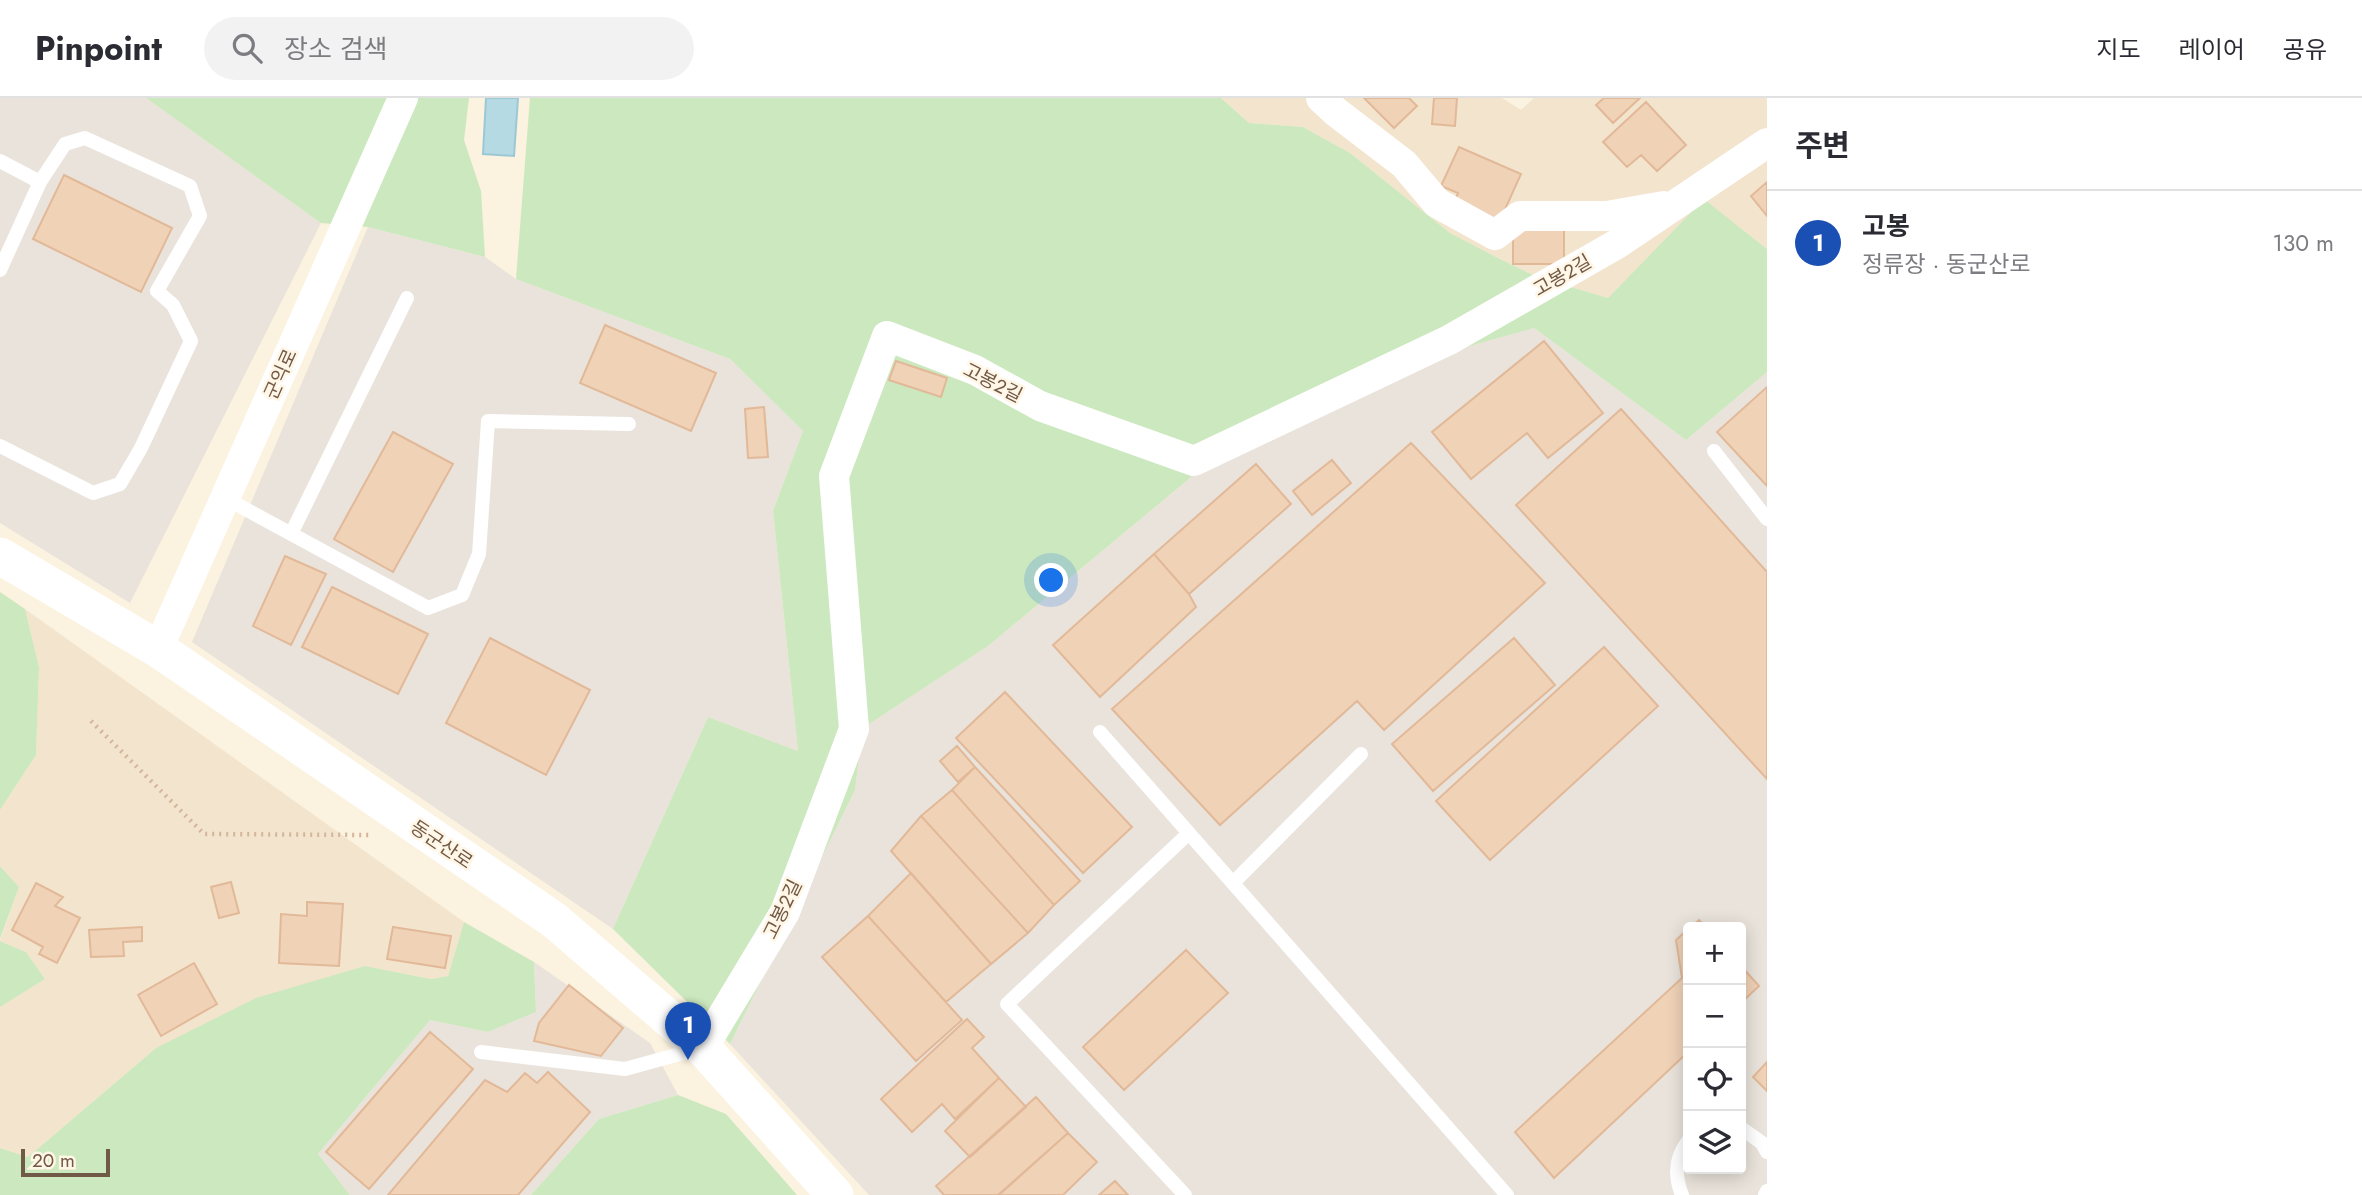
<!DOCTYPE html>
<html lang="ko">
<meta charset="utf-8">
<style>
body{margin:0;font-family:Jost,"Noto Sans KR",sans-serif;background:#f2f2f3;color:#2b2b33}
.controls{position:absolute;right:21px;bottom:21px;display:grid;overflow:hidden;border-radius:7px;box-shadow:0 4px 18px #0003}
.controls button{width:63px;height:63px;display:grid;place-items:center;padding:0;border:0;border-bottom:2px solid #e1e1e2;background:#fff;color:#2b2b33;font:35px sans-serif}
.scale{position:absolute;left:21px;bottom:18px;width:89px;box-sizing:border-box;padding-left:7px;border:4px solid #715948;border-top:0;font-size:19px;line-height:24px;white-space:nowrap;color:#715948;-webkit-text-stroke:5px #fff6e5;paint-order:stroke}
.you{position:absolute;left:1052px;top:483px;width:24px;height:24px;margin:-18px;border:5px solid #fff;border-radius:50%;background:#1a73e8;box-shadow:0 0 0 10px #1a73e833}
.badge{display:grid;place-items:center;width:46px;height:46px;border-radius:50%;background:#7c3aed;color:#fff;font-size:23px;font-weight:700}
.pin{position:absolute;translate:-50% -58px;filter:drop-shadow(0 2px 4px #0008)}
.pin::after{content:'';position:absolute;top:37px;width:24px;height:21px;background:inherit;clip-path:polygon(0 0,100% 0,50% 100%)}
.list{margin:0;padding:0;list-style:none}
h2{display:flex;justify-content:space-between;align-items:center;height:91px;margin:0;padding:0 28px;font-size:30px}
h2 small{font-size:23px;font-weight:400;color:#7c7c81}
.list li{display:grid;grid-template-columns:46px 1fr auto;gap:21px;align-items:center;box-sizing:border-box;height:105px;padding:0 28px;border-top:2px solid #e1e1e2}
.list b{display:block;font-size:26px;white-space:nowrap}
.list p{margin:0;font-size:23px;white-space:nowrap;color:#7c7c81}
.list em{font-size:23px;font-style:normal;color:#7c7c81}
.icon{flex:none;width:38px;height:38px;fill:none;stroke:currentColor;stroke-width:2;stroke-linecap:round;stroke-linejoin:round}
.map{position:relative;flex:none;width:1767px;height:1097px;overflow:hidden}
header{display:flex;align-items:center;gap:42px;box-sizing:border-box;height:98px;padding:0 35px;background:#fff;border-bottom:2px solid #e1e1e2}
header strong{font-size:33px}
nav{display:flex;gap:38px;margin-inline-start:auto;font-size:24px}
.search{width:490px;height:63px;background:#f2f2f3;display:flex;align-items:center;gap:18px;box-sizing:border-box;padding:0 24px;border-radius:38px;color:#7c7c81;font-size:26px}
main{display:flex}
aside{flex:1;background:#fff}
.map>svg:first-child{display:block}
.residential{fill:#f3e4ce}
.industrial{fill:#e9e3db;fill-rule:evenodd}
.green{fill:#cce8be}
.water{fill:#b5dae4;stroke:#9bc8d5;stroke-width:2}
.building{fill:#f0d2b7;stroke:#e2b998;stroke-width:2}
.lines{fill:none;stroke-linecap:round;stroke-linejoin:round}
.path{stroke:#d4b59b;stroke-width:4.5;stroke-dasharray:2 5;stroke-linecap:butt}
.service{stroke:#fff;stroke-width:14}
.minor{stroke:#fff;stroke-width:30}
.tertiary{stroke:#fff;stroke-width:37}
.labels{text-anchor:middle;stroke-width:5;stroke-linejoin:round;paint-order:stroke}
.street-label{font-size:19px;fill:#715948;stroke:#fff6e5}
</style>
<header>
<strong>Pinpoint</strong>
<div class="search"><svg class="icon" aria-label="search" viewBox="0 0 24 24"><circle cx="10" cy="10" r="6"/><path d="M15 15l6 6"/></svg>장소 검색</div>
<nav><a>지도</a><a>레이어</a><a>공유</a></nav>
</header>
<main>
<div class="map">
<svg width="1767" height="1097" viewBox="0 0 1767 1097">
<rect width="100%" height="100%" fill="#fbf2df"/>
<path class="residential" d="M1221,0H1502L1521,12L1534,0H1767V151L1704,101L1608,200L1537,179L1500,161L1450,135L1350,55L1303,29L1249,25Z
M25,511L464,824L448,878L431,881L365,868L156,950L28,1059L0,1050V909L45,881L26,854L0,843L19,789L0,768V712L36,657L39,569Z"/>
<path class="industrial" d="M0,0H146L321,125L130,505L0,425Z
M368,129L485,159L516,181L730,261L803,333L773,413L798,653L708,619L613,831L192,544Z
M1534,230L1686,342L1767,274V1097H869L730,946L855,692L863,630L988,548L1202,370L1459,251ZM1688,829H1741V1071H1688Z
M534,864L650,945L678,997L599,1021L531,1097H350L318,1056L430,922L488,934L536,914Z"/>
<path class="green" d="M146,0H469L464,42L481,93L485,159L368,129L321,125Z
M530,0H1221L1249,25L1303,29L1350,55L1450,135L1500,161L1537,179L1608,200L1704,101L1767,151V274L1686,342L1534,230L1459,251L1202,370L988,548L863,630L855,692L730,946L613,831L708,619L798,653L773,413L803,333L730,261L516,181Z
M0,494L25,511L39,569L36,657L0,712Z
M0,768L19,789L0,841Z
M464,824L534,864L536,914L488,934L430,922L318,1056L350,1097H0V1050L28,1059L156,950L256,900L365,868L431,881L448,878Z
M0,843L26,854L45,881L0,909Z
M678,997L726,1016L797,1097H531L599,1021Z"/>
<path class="water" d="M486,0H518L514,58L483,56Z"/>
<path class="building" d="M1364,0H1409L1417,8L1394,30Z
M1434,0H1457L1455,28L1432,26Z
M1604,0H1640L1613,25L1596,7Z
M1646,4L1686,47L1657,73L1641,57L1627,69L1603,44Z
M1459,49L1521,76L1498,127L1453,107L1458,95L1441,88Z
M64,77L172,130L141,194L33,141Z
M1767,84V118L1751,98Z
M1564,129V166H1513V130Z
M605,227L716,275L691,333L580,285Z
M1544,243L1603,315L1548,360L1527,335L1471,381L1432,334Z
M896,263L947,280L941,299L889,282Z
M1767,289V388L1717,334Z
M764,309L768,359L748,360L745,311Z
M1621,311L1767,474V681L1516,407Z
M393,334L453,366L393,474L334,441Z
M1411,345L1545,485L1384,632L1357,603L1220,727L1112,611Z
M1332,362L1351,385L1312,417L1293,393Z
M1256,366L1291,406L1189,496L1154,456Z
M1154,456L1189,496L1196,509L1100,599L1053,547Z
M285,458L326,476L291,547L253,528Z
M332,489L428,536L398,596L302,549Z
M490,540L590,592L546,677L446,625Z
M1514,540L1555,587L1433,693L1392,646Z
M1604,549L1658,608L1490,762L1436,703Z
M1005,594L1132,729L1083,775L956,640Z
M957,648L975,669L958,684L940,663Z
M975,669L1080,783L1054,807L952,692Z
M952,692L1054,807L1028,835L921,718Z
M921,718L1028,835L991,866L891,753Z
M911,775L991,866L946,904L868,818Z
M231,784L239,815L219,820L211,789Z
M36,785L63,799L55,808L80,820L57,865L39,856L43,849L12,832Z
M307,804L343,806L339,868L279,865L281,816L307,818Z
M868,818L962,922L916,963L822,859Z
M1699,822L1706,829H1691Z
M142,829V843L123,844L124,858L91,859L89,832Z
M393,829L451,838L445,870L387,861Z
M1688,831V954L1554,1080L1515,1034L1682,880L1676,842Z
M1186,852L1228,895L1124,992L1083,949Z
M194,865L217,906L161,938L138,897Z
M1741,868L1759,888L1741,905Z
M569,887L623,930L601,958L534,943L539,925Z
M967,921L984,939L972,950L999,980L955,1021L942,1006L912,1034L881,1001Z
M430,934L473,971L369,1091L326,1054Z
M1767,964V993L1753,979Z
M548,974L590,1014L518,1097H388L485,982L507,994L525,975L537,985Z
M999,980L1026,1009L970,1059L945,1033Z
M1036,999L1068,1035L998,1097H944L936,1088Z
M1068,1035L1097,1064L1063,1097H999Z
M1115,1083L1128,1097H1099Z"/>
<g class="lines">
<path class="path" d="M91,623L204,736L369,737"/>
<path class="service" d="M0,63L40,84
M0,172L40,84L65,46L85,40L190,88L200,118L157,193L173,207L191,243L141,350L120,386L93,395L0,348
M1714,353L1767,421
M225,400L428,510L462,497L479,456L488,323L629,326
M291,436L407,200
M1100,634L1507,1097
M1233,785L1361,656
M481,954L625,971L698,951
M1741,1030L1762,1045L1767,1054
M1185,1097L1007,906L1189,735
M1682,1097C1674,1077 1675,1060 1688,1043
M1765,1097L1767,1093"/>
<path class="minor" d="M1321,0L1336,14L1404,66L1437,105L1495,137L1520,118H1607L1664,108
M158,551L403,0
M703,950L785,814L854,631L834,378L887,238L975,272L1040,308L1194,363L1449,242L1617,146L1767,45"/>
<path class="tertiary" d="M0,458L158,551L554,822L703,950L835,1097"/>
</g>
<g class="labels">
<g class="street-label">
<text transform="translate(1562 177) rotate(-30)" y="7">고봉2길</text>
<text transform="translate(280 276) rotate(-66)" y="7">군익로</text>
<text transform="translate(993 284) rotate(27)" y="7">고봉2길</text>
<text transform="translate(442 746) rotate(34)" y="7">동군산로</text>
<text transform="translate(782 811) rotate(-64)" y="7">고봉2길</text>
</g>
</g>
</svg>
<div class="controls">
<button>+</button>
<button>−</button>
<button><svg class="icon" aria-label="locate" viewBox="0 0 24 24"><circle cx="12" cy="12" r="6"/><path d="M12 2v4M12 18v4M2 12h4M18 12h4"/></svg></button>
<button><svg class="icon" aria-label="layers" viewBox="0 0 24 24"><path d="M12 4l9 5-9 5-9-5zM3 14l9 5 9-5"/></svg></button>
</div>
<div class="scale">20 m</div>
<div class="you"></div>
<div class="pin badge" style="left:688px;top:962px;background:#1a4fb4">1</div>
</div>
<aside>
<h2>주변<small></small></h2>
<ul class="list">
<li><span class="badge" style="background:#1a4fb4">1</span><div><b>고봉</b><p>정류장 · 동군산로</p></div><em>130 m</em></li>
</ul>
</aside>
</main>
